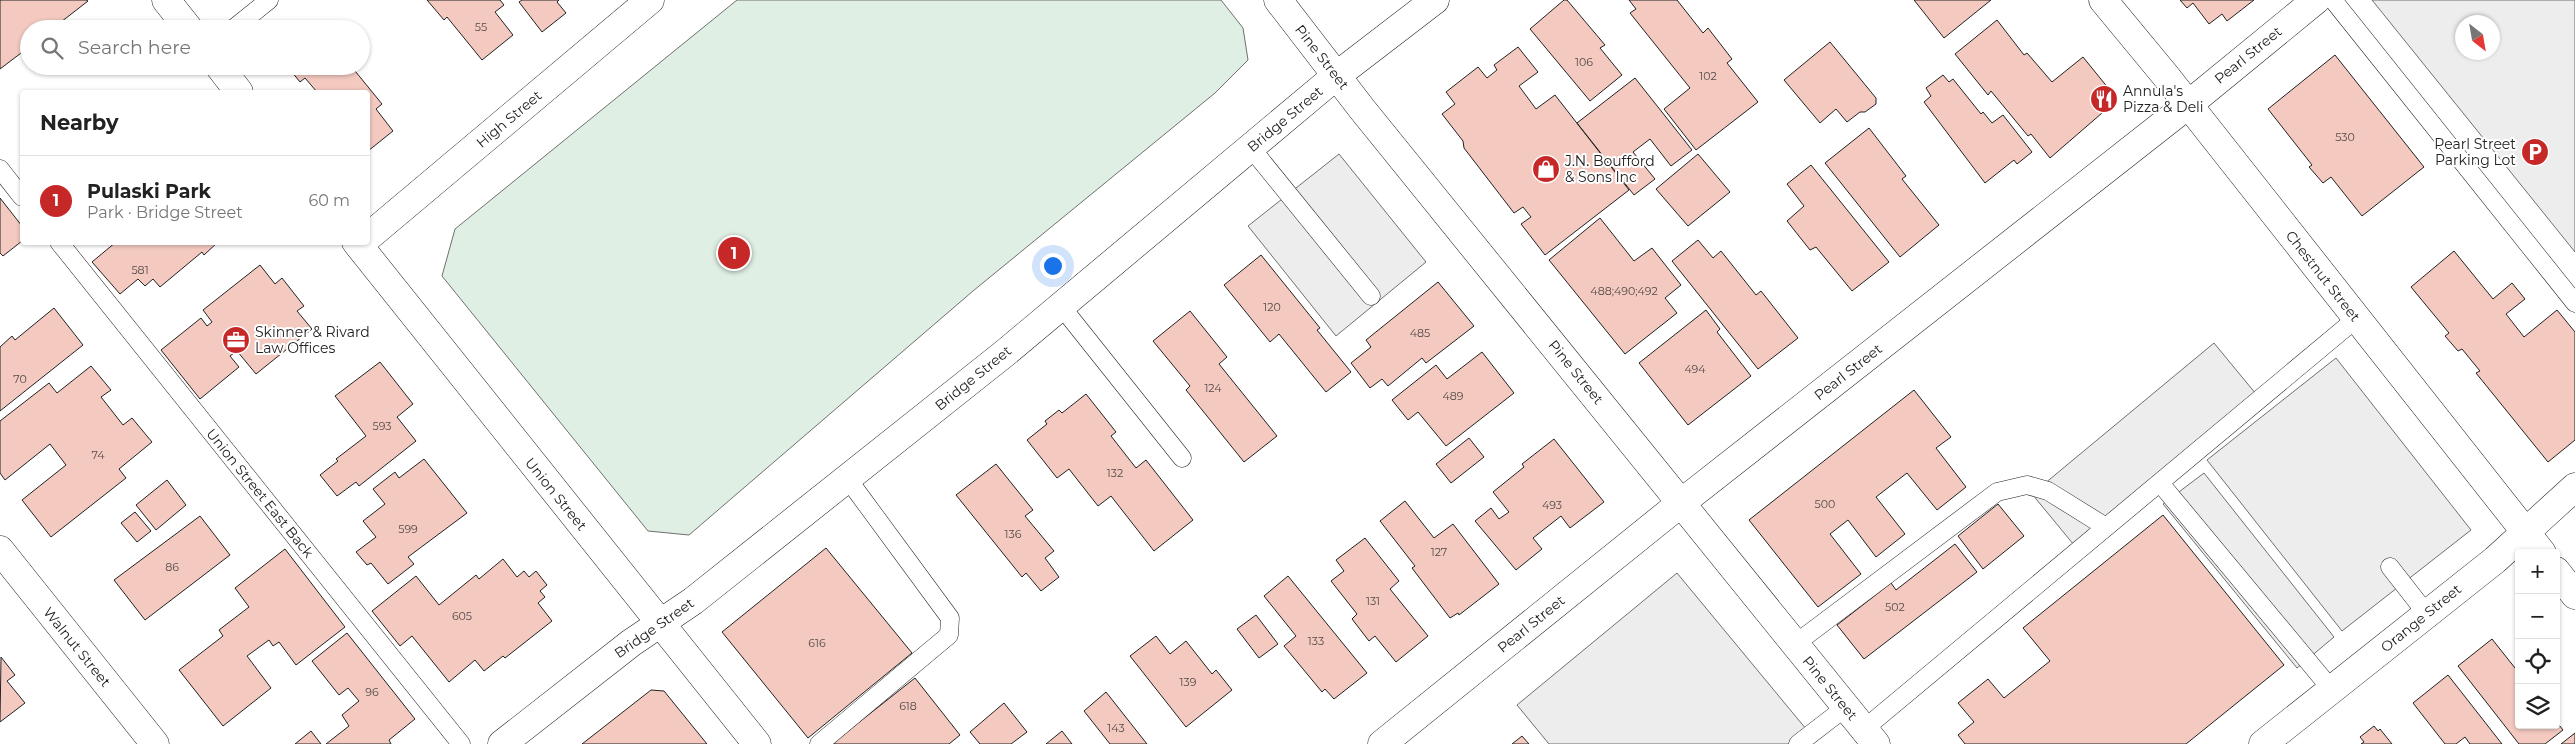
<!DOCTYPE html>
<meta charset="utf-8">
<style>
body{margin:0;font-family:Montserrat,sans-serif;background:#f6f6f6;color:#222}
.controls{position:absolute;right:15px;bottom:15px;display:grid;overflow:hidden;border-radius:5px;box-shadow:0 1px 4px #0004}
.controls button{width:45px;height:45px;display:grid;place-items:center;padding:0;border:0;border-bottom:1px solid #e0e0e0;background:#fff;color:#222;font:25px sans-serif}
.compass{position:absolute;left:2455px;top:15px;width:45px;height:45px;border-radius:50%;background:#fff;box-shadow:0 1px 4px #0004;rotate:149deg}
.you{position:absolute;left:1052px;top:265px;width:18px;height:18px;margin:-12px;border:4px solid #fff;border-radius:50%;background:#1a73e8;box-shadow:0 0 0 8px #1a73e833}
.badge{display:grid;place-items:center;width:32px;height:32px;border-radius:50%;background:#c62828;color:#fff;font-size:16px;font-weight:700}
.pin{position:absolute;translate:-50% -50%;border:2px solid #fff;box-shadow:0 1px 5px #0006}
.list{margin:0;padding:0;list-style:none}
h2{display:flex;justify-content:space-between;align-items:center;height:65px;margin:0;padding:0 20px;font-size:21px}
h2 small{font-size:16px;font-weight:400;color:#767676}
.list li{display:grid;grid-template-columns:32px 1fr auto;gap:15px;align-items:center;box-sizing:border-box;height:90px;padding:0 20px;border-top:1px solid #e0e0e0}
.list b{display:block;font-size:19px;white-space:nowrap}
.list p{margin:0;font-size:16px;white-space:nowrap;color:#767676}
.list em{font-size:16px;font-style:normal;color:#767676}
.icon{flex:none;width:28px;height:28px;fill:none;stroke:currentColor;stroke-width:2;stroke-linecap:round;stroke-linejoin:round}
.map{position:relative;flex:none;width:2575px;height:744px;overflow:hidden}
.search{position:absolute;background:#fff;box-shadow:0 1px 4px #0004;left:20px;top:20px;width:350px;height:55px;display:flex;align-items:center;gap:12px;box-sizing:border-box;padding:0 18px;border-radius:28px;color:#767676;font-size:19px}
.panel{position:absolute;background:#fff;box-shadow:0 1px 4px #0004;left:20px;top:90px;width:350px;height:155px;border-radius:5px}
.map>svg:first-child{display:block}
.green{fill:#e0efe3;stroke:#6f6f6f}
.parking{fill:#ededed;stroke:#6f6f6f;fill-rule:evenodd}
.building{fill:#f3c9c0;stroke:#222}
.lines{fill:none;stroke-linecap:round;stroke-linejoin:round}
.lane-casing{stroke:#222;stroke-width:19}
.street-casing{stroke:#222;stroke-width:29}
.secondary-casing{stroke:#222;stroke-width:29}
.lane{stroke:#fff;stroke-width:18}
.street{stroke:#fff;stroke-width:28}
.secondary{stroke:#fff;stroke-width:28}
.labels{text-anchor:middle;stroke-width:4;stroke-linejoin:round;paint-order:stroke}
.number-label{font-size:11px;fill:#564c4a}
.street-label{font-size:14px;fill:#222;stroke:#fff}
.poi-label{font-size:14px;fill:#222;stroke:#fff;text-anchor:start}
</style>
<div class="map">
<svg width="2575" height="744" viewBox="0 0 2575 744">
<rect width="100%" height="100%" fill="#fff"/>
<path class="green" d="M737,0H1221L1243,28L1248,60L1215,93L973,291L689,535L648,531L442,276L455,229Z"/>
<path class="parking" d="M2372,0H2575V252ZM2492,22V52H2462V22Z
M1339,154L1426,262L1336,336L1248,226Z
M2214,343L2256,394L2074,545L2032,494Z
M2336,358L2471,530L2342,631L2207,460Z
M2204,473L2334,637L2297,668L2163,504Z
M1677,573L1816,741L1812,744H1549L1517,705Z"/>
<path class="building" d="M0,0H86L88,1L52,29H29V47L0,69Z
M427,0H500L504,5L495,12L513,35L482,60L447,17L444,20Z
M522,0H559L557,2L566,13L542,32L519,2Z
M1564,0H1567L1605,45L1600,48L1622,75L1590,101L1530,29Z
M1629,0H1677L1703,33L1708,28L1732,59L1727,63L1758,102L1696,150L1664,109L1690,88L1630,13L1636,9Z
M1914,0H1991L1944,38Z
M2180,0H2254L2227,21L2222,14L2209,24L2193,3L2187,8Z
M1997,20L2024,55L2027,53L2052,82L2083,57L2113,94L2109,107L2050,158L2031,134L2028,136L1991,91L1988,95L1955,54Z
M1830,42L1876,98V104L1865,112H1860L1847,122L1836,109L1820,123L1784,80Z
M1518,47L1538,72L1519,86L1536,109L1555,95L1629,190L1545,255L1521,224L1531,217L1523,207L1514,213L1464,148L1463,141L1442,114L1455,104L1446,92L1478,67L1487,78L1497,70L1494,65Z
M2335,55L2424,167L2362,216L2331,177L2323,183L2309,167L2312,165L2268,109Z
M287,66H351L382,104L376,109L393,131L368,151V92H317L305,78L300,82Z
M1943,75L1949,82L1953,79L1981,114L1983,112L1992,123L2003,115L2032,152L2017,164L2014,160L1985,183L1924,102L1931,96L1926,88Z
M1635,78L1692,150L1671,166L1650,139L1633,152L1655,179L1634,195L1577,123Z
M1869,128L1906,176L1902,179L1939,225L1900,257L1825,163Z
M1698,154L1730,192L1688,226L1656,189Z
M1811,165L1889,262L1852,291L1816,247L1810,250L1787,221L1804,206L1787,184Z
M0,198L22,226V241L3,256L0,253Z
M1600,218L1634,261L1652,248L1681,285L1665,298L1677,313L1625,354L1549,260Z
M1698,240L1713,258L1721,251L1756,295L1761,291L1798,338L1758,369L1672,261Z
M116,242H218L204,255L202,252L160,287L153,279L145,286L138,279L120,294L92,262Z
M2454,251L2493,299L2512,283L2525,299L2506,314L2524,337L2557,310L2575,332V440L2548,462L2476,373L2480,371L2462,349L2458,351L2445,336L2449,333L2411,287Z
M1261,255L1320,328L1317,330L1351,372L1326,392L1279,334L1270,342L1224,285Z
M260,265L275,284L282,278L304,306L297,311L312,329L256,374L237,351L230,356L239,367L200,399L161,350L201,318L207,326L212,322L203,310Z
M1438,282L1474,326L1426,363L1422,358L1388,386L1382,379L1370,388L1351,363L1371,347L1366,340Z
M54,308L83,345L0,411V347L12,336L15,340Z
M1706,310L1720,329L1717,332L1751,376L1688,425L1639,363Z
M1190,311L1227,357L1219,364L1277,436L1244,462L1186,390L1190,386L1153,341Z
M1482,352L1514,393L1446,446L1418,412L1408,420L1392,400L1436,365L1447,379Z
M380,362L413,404L397,417L416,441L359,486L356,482L337,496L320,475L338,461L336,459L366,436L335,396Z
M91,366L111,390L101,397L123,425L132,418L152,442L119,469L126,478L51,537L22,500L66,465L50,444L5,480L0,473V421L49,383L57,393Z
M1914,390L1951,437L1936,448L1966,487L1937,510L1907,473L1876,497L1905,534L1876,557L1848,520L1830,534L1861,574L1818,607L1749,520Z
M1086,394L1116,432L1111,436L1136,468L1146,460L1193,520L1154,551L1111,496L1098,506L1069,469L1057,478L1027,440L1047,424L1045,421L1059,410L1062,413Z
M1469,438L1484,457L1451,483L1436,464Z
M1554,439L1604,502L1570,528L1561,516L1533,538L1542,549L1516,570L1475,521L1491,508L1499,519L1509,512L1493,492L1524,467L1522,464Z
M424,459L467,513L408,557L414,564L388,584L371,563L367,565L356,552L376,537L363,521L385,504L373,489L395,472L399,478Z
M996,464L1033,510L1025,516L1054,551L1045,558L1059,577L1041,591L1026,573L1022,577L956,495Z
M167,480L186,505L156,530L136,505Z
M1405,501L1434,538L1453,524L1499,584L1459,615L1458,613L1450,618L1412,568L1415,566L1380,521Z
M1998,504L2024,536L1983,569L1958,536Z
M135,512L151,531L137,542L121,523Z
M2163,515L2284,665L2186,744H1965L1958,735L1974,722L1958,703L1988,679L2004,698L2050,661L2023,628Z
M200,516L230,555L145,620L114,580Z
M1365,538L1399,581L1390,589L1428,636L1396,662L1375,636L1369,641L1352,619L1357,614L1331,581L1344,571L1336,560Z
M1955,544L1977,572L1864,659L1837,625L1891,583L1896,590Z
M826,548L912,653L808,738L722,632Z
M285,549L345,627L296,665L279,642L273,646L269,640L247,656L271,688L223,726L179,670L223,636L219,630L249,607L235,588Z
M503,559L517,577L524,571L529,577L536,571L547,585L540,591L545,597L538,603L552,621L505,658L503,656L484,671L475,660L449,682L412,636L400,646L372,611L416,576L439,605L476,575L479,579Z
M1288,576L1367,673L1334,699L1325,689L1322,692L1284,646L1296,636L1264,596Z
M1256,615L1278,644L1259,658L1237,629Z
M347,633L415,719L389,740L391,744H326L349,726L342,715L359,701L348,688L339,695L312,661Z
M1156,636L1170,654L1186,641L1212,674L1216,670L1232,690L1186,727L1130,656Z
M2492,639L2519,673V725H2556V721L2563,730L2545,744H2519L2458,666Z
M1,657L15,675L7,681L25,703L0,722Z
M2448,675L2502,744H2470L2465,737L2456,744H2445L2413,703Z
M915,678L960,735L949,744H835L834,742Z
M651,690L664,691L707,744H582Z
M1106,692L1147,744H1110L1084,711Z
M1004,703L1027,732L1011,744H980L970,732Z
M2374,726L2378,731L2380,729L2392,744H2361L2364,742L2360,737Z
M311,731L321,744H295Z
M1062,731L1072,744H1046Z
M2575,733V744H2561Z
M1522,736L1529,744H1512Z"/>
<g class="lines">
<g class="lane-casing">
<path id="lane" d="M2333,0L2575,303
M233,29L269,0
M1251,148L1371,296
M0,169L22,197
M59,242L461,744
M1061,306L1182,458
M2160,483L2332,690
M2390,567L2426,613
M1795,644L1997,492L2027,485L2048,491L2106,527
M1864,729L2357,318
M819,744L949,635L950,618L847,478
M1798,744L1846,707"/>
</g>
<g class="street-casing">
<path id="street" d="M1278,0L1362,109L1876,744
M2103,0L2165,75L2542,553
M368,237L650,0
M0,550L155,744
M2556,571L2575,595
M1382,744L1681,503L2189,104L2316,0
M2263,744L2495,560L2575,487"/>
</g>
<g class="secondary-casing">
<path id="secondary" d="M166,0L189,29
M219,66L239,92
M356,242L757,744
M502,744L631,643L693,601L1005,353L1336,76L1435,0"/>
</g>
<use href="#lane" class="lane"/>
<use href="#street" class="street"/>
<use href="#secondary" class="secondary"/>
</g>
<defs>
<g id="restaurant-disc" transform="scale(1.4375)"><circle r="9.5" fill="#c62828" stroke="#fff"/><path d="M-5-6h1v4h1v-4h1v4h1v-4h1v5L-1.5 .5V6h-2V.5L-5-1ZM5-6V6H3V1.5H1.5Q1.5-4 5-6Z" fill="#fff"/></g>
<g id="parking-disc" transform="scale(1.4375)"><circle r="9.5" fill="#c62828" stroke="#fff"/><path d="M-3.5-5.5H1a3.5 3.5 0 0 1 0 7H-1V5.5H-3.5ZM-1-3.4V-.6H.8a1.4 1.4 0 0 0 0-2.8Z" fill="#fff"/></g>
<g id="shop-disc" transform="scale(1.4375)"><circle r="9.5" fill="#c62828" stroke="#fff"/><path d="M-5-2.5h2.3a2.7 3.5 0 0 1 5.4 0H5L5.5 6h-11ZM-1.5-2.5h3a1.5 2.3 0 0 0-3 0Z" fill="#fff"/></g>
<g id="office-disc" transform="scale(1.4375)"><circle r="9.5" fill="#c62828" stroke="#fff"/><path d="M-6-3h4V-5.5h4V-3h4V5H-6ZM-1-4.5V-3h2v-1.5ZM-6 0V1H6V0Z" fill="#fff"/></g>
</defs>
<g fill-rule="evenodd">
<use href="#restaurant-disc" x="2104" y="99"/>
<use href="#parking-disc" x="2535" y="152"/>
<use href="#shop-disc" x="1546" y="169"/>
<use href="#office-disc" x="236" y="340"/>
</g>
<g class="labels">
<g class="number-label">
<text x="481" y="31">55</text>
<text x="1584" y="66">106</text>
<text x="1708" y="80">102</text>
<text x="2345" y="141">530</text>
<text x="140" y="274">581</text>
<text x="1624" y="295">488;490;492</text>
<text x="1272" y="311">120</text>
<text x="1420" y="337">485</text>
<text x="1695" y="373">494</text>
<text x="20" y="383">70</text>
<text x="1213" y="392">124</text>
<text x="1453" y="400">489</text>
<text x="382" y="430">593</text>
<text x="98" y="459">74</text>
<text x="1115" y="477">132</text>
<text x="1825" y="508">500</text>
<text x="1552" y="509">493</text>
<text x="408" y="533">599</text>
<text x="1013" y="538">136</text>
<text x="1439" y="556">127</text>
<text x="172" y="571">86</text>
<text x="1373" y="605">131</text>
<text x="1895" y="611">502</text>
<text x="462" y="620">605</text>
<text x="1316" y="645">133</text>
<text x="817" y="647">616</text>
<text x="1188" y="686">139</text>
<text x="372" y="696">96</text>
<text x="908" y="710">618</text>
<text x="1116" y="732">143</text>
</g>
<g class="street-label">
<text transform="translate(2248 55) rotate(-39)" y="5">Pearl Street</text>
<text transform="translate(1322 57) rotate(52)" y="5">Pine Street</text>
<text transform="translate(509 119) rotate(-40)" y="5">High Street</text>
<text transform="translate(1285 119) rotate(-40)" y="5">Bridge Street</text>
<text transform="translate(2323 276) rotate(52)" y="5">Chestnut Street</text>
<text transform="translate(1576 372) rotate(51)" y="5">Pine Street</text>
<text transform="translate(1848 372) rotate(-38)" y="5">Pearl Street</text>
<text transform="translate(973 378) rotate(-39)" y="5">Bridge Street</text>
<text transform="translate(260 493) rotate(51)" y="5">Union Street East Back</text>
<text transform="translate(556 494) rotate(51)" y="5">Union Street</text>
<text transform="translate(2421 618) rotate(-39)" y="5">Orange Street</text>
<text transform="translate(1531 624) rotate(-39)" y="5">Pearl Street</text>
<text transform="translate(654 628) rotate(-35)" y="5">Bridge Street</text>
<text transform="translate(77 647) rotate(51)" y="5">Walnut Street</text>
<text transform="translate(1830 688) rotate(51)" y="5">Pine Street</text>
</g>
<g class="poi-label">
<text x="2123" y="96">Annula's<tspan x="2123" dy="16">Pizza &amp; Deli</tspan></text>
<text x="2516" y="149" text-anchor="end">Pearl Street<tspan x="2516" dy="16">Parking Lot</tspan></text>
<text x="1565" y="166">J.N. Boufford<tspan x="1565" dy="16">&amp; Sons Inc</tspan></text>
<text x="255" y="337">Skinner &amp; Rivard<tspan x="255" dy="16">Law Offices</tspan></text>
</g>
</g>
</svg>
<div class="controls">
<button>+</button>
<button>−</button>
<button><svg class="icon" aria-label="locate" viewBox="0 0 24 24"><circle cx="12" cy="12" r="6"/><path d="M12 2v4M12 18v4M2 12h4M18 12h4"/></svg></button>
<button><svg class="icon" aria-label="layers" viewBox="0 0 24 24"><path d="M12 4l9 5-9 5-9-5zM3 14l9 5 9-5"/></svg></button>
</div>
<svg class="compass" viewBox="-18 -18 36 36"><path d="M0-13l5 13h-10z" fill="#e53935"/><path d="M0 13l5-13h-10z" fill="#767676"/></svg>
<div class="you"></div>
<div class="pin badge" style="left:734px;top:253px">1</div>
<div class="search"><svg class="icon" aria-label="search" viewBox="0 0 24 24"><circle cx="10" cy="10" r="6"/><path d="M15 15l6 6"/></svg>Search here</div>
<section class="panel">
<h2>Nearby<small></small></h2>
<ul class="list">
<li><span class="badge">1</span><div><b>Pulaski Park</b><p>Park · Bridge Street</p></div><em>60 m</em></li>
</ul>
</section>
</div>
